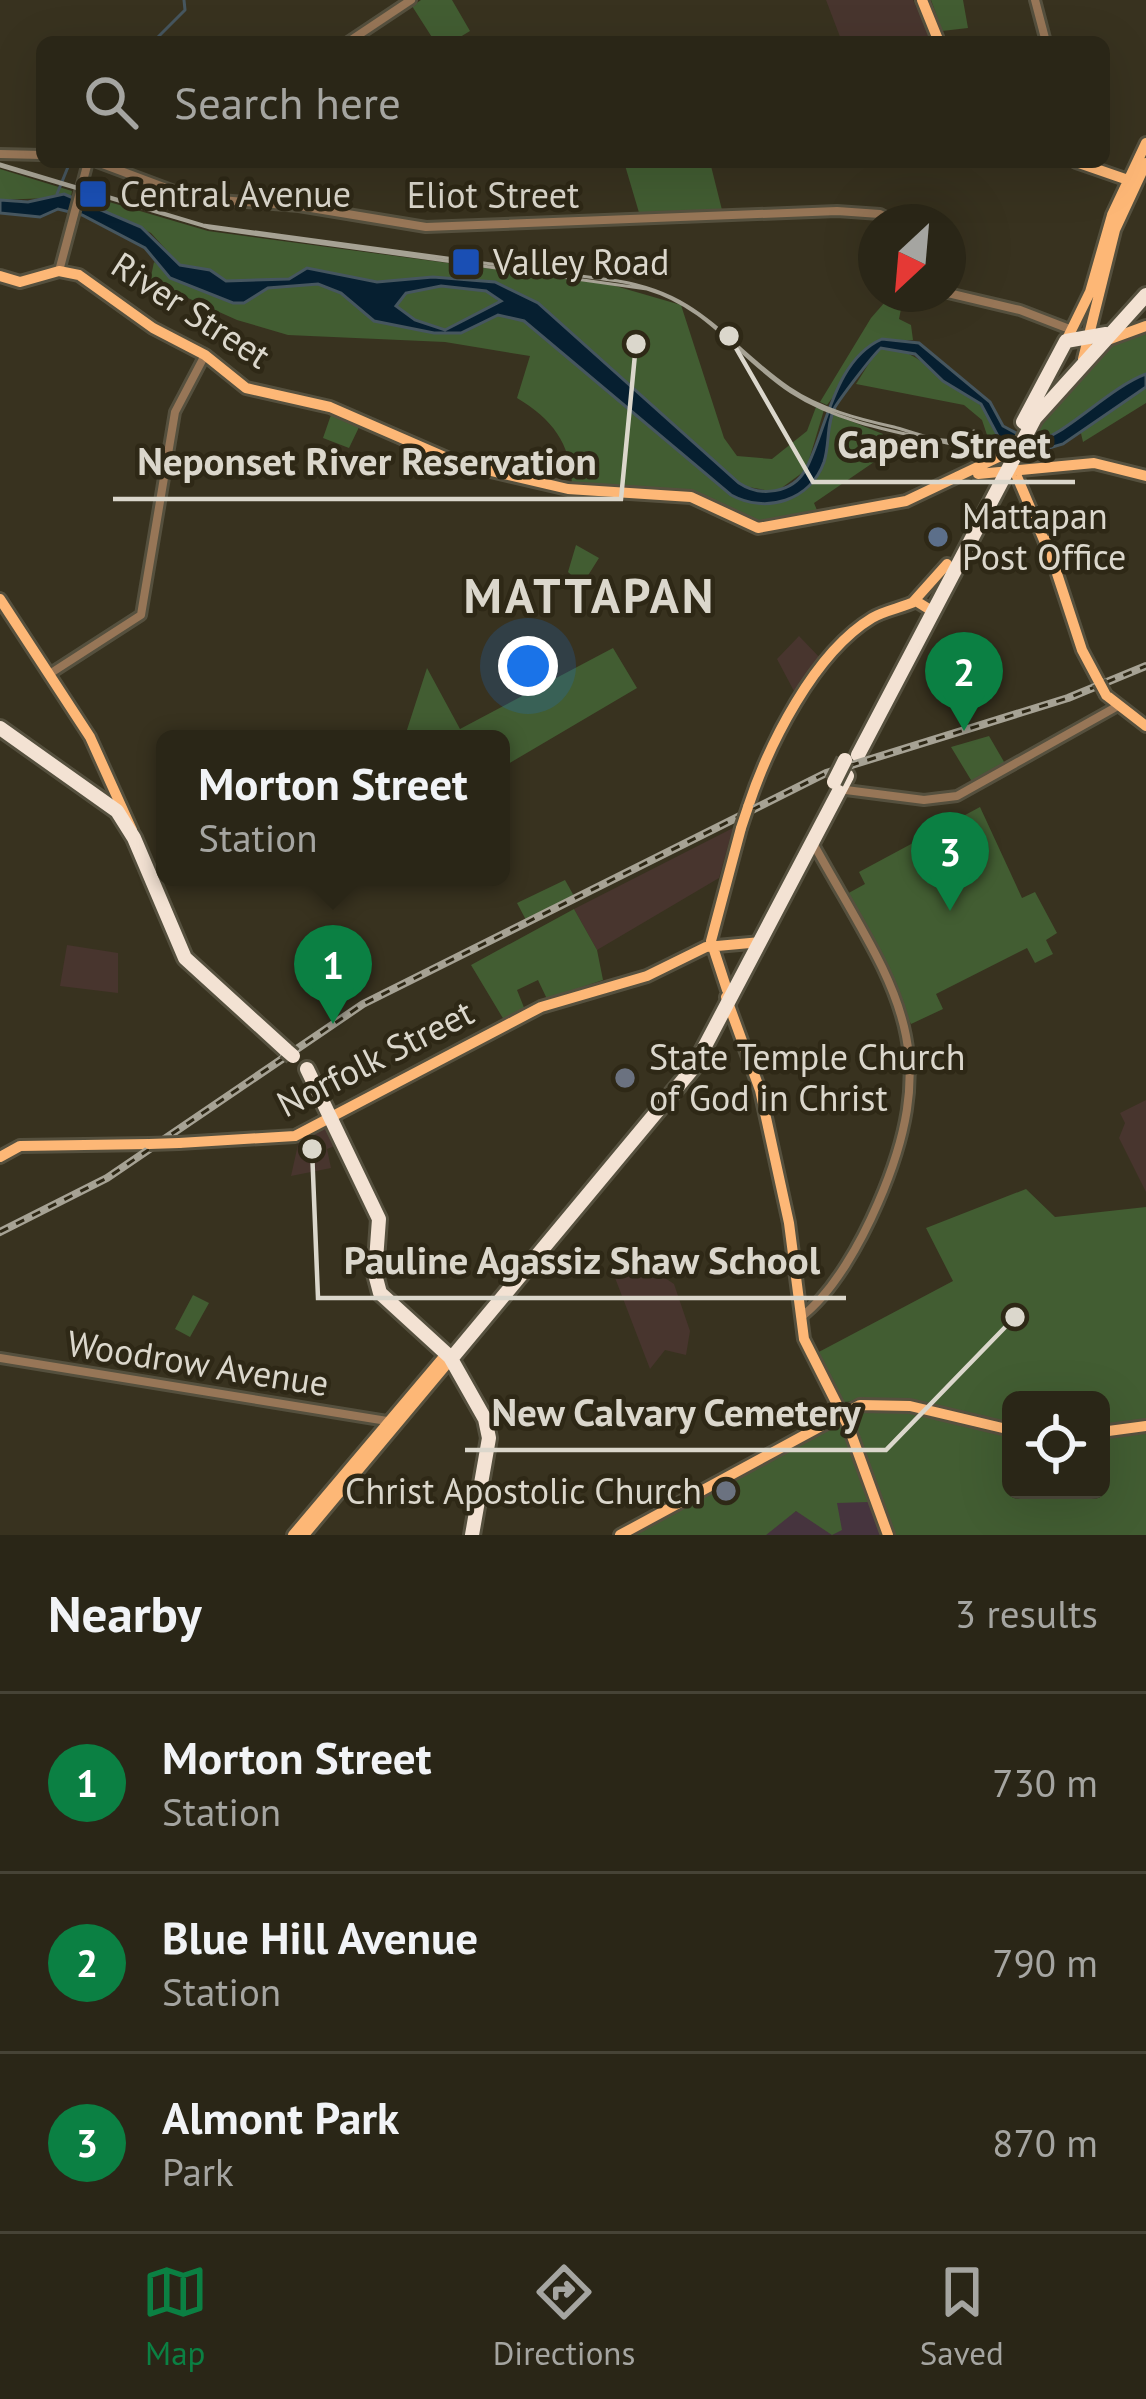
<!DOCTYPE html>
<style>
body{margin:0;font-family:"PT Sans",sans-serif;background:#363224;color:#f1f3f6}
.controls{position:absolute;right:36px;bottom:36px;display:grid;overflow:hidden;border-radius:18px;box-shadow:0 12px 48px #0002}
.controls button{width:108px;height:108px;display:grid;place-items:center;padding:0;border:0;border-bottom:3px solid #464336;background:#2a2617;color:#f1f3f6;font:60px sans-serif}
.compass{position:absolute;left:858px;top:204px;width:108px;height:108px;border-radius:50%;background:#2a2617;box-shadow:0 12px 48px #0002;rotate:206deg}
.you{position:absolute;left:528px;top:666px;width:42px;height:42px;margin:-30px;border:9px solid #fff;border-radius:50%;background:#1a73e8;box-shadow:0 0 0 18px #1a73e833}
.badge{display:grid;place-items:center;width:78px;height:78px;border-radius:50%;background:#0b8043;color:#fff;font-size:39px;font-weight:700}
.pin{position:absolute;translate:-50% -99px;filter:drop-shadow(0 3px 6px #0008)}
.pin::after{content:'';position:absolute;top:63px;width:42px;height:36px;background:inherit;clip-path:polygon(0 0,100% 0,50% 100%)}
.popup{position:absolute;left:156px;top:730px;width:354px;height:156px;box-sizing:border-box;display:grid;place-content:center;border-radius:18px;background:#2a2617;filter:drop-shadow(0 3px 9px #0005);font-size:39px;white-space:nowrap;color:#a5a5a1}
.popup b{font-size:45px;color:#f1f3f6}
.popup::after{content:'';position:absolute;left:50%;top:100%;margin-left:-24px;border:24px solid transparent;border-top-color:#2a2617}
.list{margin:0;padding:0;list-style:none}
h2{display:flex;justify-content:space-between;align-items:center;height:156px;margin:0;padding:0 48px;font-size:51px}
h2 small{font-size:39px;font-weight:400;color:#a5a5a1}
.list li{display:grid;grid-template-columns:78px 1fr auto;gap:36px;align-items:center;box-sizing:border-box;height:180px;padding:0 48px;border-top:3px solid #464336}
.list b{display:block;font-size:45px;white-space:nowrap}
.list p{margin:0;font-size:39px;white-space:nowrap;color:#a5a5a1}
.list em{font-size:39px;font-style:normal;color:#a5a5a1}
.icon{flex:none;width:66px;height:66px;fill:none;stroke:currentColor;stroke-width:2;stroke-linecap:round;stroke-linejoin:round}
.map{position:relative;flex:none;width:1146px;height:1535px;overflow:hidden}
.search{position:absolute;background:#2a2617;box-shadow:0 12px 48px #0002;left:36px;right:36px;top:36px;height:132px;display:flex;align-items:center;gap:30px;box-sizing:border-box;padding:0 42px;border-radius:18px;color:#a5a5a1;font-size:45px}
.sheet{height:696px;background:#2a2617}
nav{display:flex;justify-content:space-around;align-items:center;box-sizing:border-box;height:168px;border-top:3px solid #464336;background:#2a2617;font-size:33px;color:#a5a5a1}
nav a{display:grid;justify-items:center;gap:6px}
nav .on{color:#0b8043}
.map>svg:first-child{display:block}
.commercial{fill:#46343e}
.education{fill:#48352e}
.green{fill:#425d32}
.water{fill:#061f30;stroke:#46565f;stroke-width:3;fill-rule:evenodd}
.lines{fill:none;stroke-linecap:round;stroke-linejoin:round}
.stream{stroke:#46565f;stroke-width:3}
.minor-casing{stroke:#55503e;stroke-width:14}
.major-casing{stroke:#55503e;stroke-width:16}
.highway-casing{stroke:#55503e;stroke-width:20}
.minor{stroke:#977657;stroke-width:8}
.major{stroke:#fdb776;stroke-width:10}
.highway{stroke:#f3e2d3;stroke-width:14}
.tram{stroke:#a6a294;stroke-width:3}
.rail-casing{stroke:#a6a294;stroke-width:8}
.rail{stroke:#2e2816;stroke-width:3;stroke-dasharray:9;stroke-linecap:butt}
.major-bridge-casing{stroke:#55503e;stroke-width:16;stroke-linecap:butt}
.highway-bridge-casing{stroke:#55503e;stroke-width:20;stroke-linecap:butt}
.major-bridge{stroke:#fdb776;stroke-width:10}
.highway-bridge{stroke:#f3e2d3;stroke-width:14}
.transit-dot{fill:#1a4fb4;stroke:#2e2816;stroke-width:4.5}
.service-dot{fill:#5c6f8a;stroke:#2e2816;stroke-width:4.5}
.worship-dot{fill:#6b7280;stroke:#2e2816;stroke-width:4.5}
.labels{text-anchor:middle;stroke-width:9;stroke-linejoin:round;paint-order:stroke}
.poi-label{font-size:36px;fill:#dbd7cc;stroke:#2e2816;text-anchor:start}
.street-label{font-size:36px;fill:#dbd7cc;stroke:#2e2816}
.district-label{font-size:48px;font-weight:bold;letter-spacing:3px;fill:#dbd7cc;stroke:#2e2816}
.leader{fill:none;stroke:#dbd7cc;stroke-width:4.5}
.callout-dot{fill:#dbd7cc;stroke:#2e2816;stroke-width:4.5}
.callout-label{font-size:39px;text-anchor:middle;font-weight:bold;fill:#dbd7cc;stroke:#2e2816;stroke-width:9;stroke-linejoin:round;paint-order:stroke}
</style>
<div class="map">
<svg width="1146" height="1535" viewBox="0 0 1146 1535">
<rect width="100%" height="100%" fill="#38321f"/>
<path class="commercial" d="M865,1491L880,1535H715Z"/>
<path class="education" d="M826,0H913L932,42H842Z
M799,636L823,661L795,693L777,659Z
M733,828L719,878L597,950L574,909Z
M67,945L118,953V993L60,986Z
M1146,1100V1192L1119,1138L1125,1123L1120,1113Z
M331,1125L340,1144L327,1149L331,1168L291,1176L299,1140Z
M640,1261L674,1284L690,1331L686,1355L665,1350L650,1369L612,1270Z"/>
<path class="green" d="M421,0H452L470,31L452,42H435L412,6Z
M931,0H963L968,28L942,31Z
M624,162H710L722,210L640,216Z
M0,169L72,191L71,197L0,200Z
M82,194L208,231L612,285L681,305L724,438L737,456L772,459L807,431L816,407L824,410L806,470L776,492L743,486L534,301L483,281L433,277L377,282L307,268L289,279L226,281L210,270L180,265L151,233L81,199Z
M154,262L193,288L248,301L268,288L318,284L341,293L374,321L438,334L461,333L498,315L524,321L701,469L773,504C832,490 816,456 833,414L883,434L877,460L814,503L819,515L766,525L692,493L572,485C571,443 552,419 517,398L530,356L445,342L288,335L237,320L150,281Z
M436,286L486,291L501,303L445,330L415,320L395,305L406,294Z
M892,294H904L899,319L911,325L913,340L874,342L827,405L820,402L871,318Z
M1146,328V374C1111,386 1056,444 1029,441L1105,347Z
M894,348C908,349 965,390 977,402C990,414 989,430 1005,442L999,454L994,456L982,420L964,405L856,384L878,349Z
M1146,387V403L1083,442L1080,429Z
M332,412L361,423L349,448L323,438Z
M576,545L599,558L582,585L568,572Z
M613,648L637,688L501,768V739H404L427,668L460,729Z
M989,736L1007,767L974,785L951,747Z
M980,807L1022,898L1035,892L1057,933L1046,940L1053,954L1035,963L1027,948L936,994L943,1009L911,1024L845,895L865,884L859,872Z
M565,880L574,896L526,920L517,903Z
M574,909L597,950L603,980L547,999L538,980L517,990L525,1010L504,1020L471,965Z
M1026,1189L1055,1217L1146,1207V1423L1101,1428V1400H1011V1426L891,1399L843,1402L815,1354L953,1281L926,1228Z
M193,1295L209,1303L190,1337L175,1329Z
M889,1406L1011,1434V1490H1101V1436L1146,1430V1535H891L850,1411Z
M837,1421L845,1423L883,1535L869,1502L837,1503L842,1530L832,1535L796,1511L766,1535H632Z"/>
<path class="water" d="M64,194L141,227L180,265L210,270L226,281L289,279L307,268L377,282L433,277L495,282L538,303L739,483C760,497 792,494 806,469C827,429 834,360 882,339L919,343L990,402L1003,426L1033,442C1062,439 1108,388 1146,374V387L1063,444L1029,454L999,438L981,404L943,381L915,354L881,348C872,356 842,396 835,407C826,425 830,443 824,462C810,501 766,514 731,495L524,321L498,315L461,333H434L374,321L341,293L318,284L268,288L244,303H233L170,278L145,248L82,215L58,209L40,217L0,213V200L28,202ZM441,286L486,291L501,301L445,330L415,320L396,306L406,293Z"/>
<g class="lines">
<path class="stream" d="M153,42L185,10L184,0
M57,194L70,162"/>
<g class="minor-casing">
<path id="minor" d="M1035,0L1046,42
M348,42L411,0
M0,154L42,155
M97,162L193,198L299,206L426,227L837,211L880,214L895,222
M59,271L88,162
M948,293L1020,310L1072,330
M51,673L141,615L175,412L205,355
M838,789L924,800L957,796L1116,707
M801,1317C834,1292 862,1240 878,1203C948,1042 891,984 814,845
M0,1358L387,1421"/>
</g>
<g class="major-casing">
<path id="major" d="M922,0L939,42
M1076,162L1128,180
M0,276L20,282L59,271L79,275L153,328L205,355L246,388L330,407L461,464L568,489L691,497L758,528L906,501L1007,453L1046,545
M1066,341L1090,292L1112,215L1146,143
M1102,342L1146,326
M1083,359L1115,230L1146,163
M978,474L1094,463L1146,476
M1046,540L1082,650L1099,682
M0,599L90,737L132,830
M913,602L947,564
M1106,695L1146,726
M748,807C768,746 814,653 872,618C885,610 902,608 916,601L932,611
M727,990L711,941L741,828
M726,997L760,1090L789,1223L804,1339L849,1428L888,1535
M179,1143L295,1136L541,1007L647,976L706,947L761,942
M0,1157L20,1146L149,1144
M1101,1432L1146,1426
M293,1535L447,1353
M304,1535L451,1359
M620,1535L860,1405L910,1406L1011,1430"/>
</g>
<g class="highway-casing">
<path id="highway" d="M1023,422L1066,341L1106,334
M0,728L117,811L134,838L185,958L286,1050
M858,755L1035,418L1146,295
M307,1069L379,1219L375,1274L380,1293L450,1357L485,1419L489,1438L472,1535
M451,1359L694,1067L847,776"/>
</g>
<use href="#minor" class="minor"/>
<use href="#major" class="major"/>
<use href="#highway" class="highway"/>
<path class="tram" d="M0,164L203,225L618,281C703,295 724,343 789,388C820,409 858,419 894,427C910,431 943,445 958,439C964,437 968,433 974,431L980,442L970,448C910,434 843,426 791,392C739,358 709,307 647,289L210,228L0,166"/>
<g class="rail-casing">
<path id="rail" d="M0,1232L107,1178L363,1004L826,773L1068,698L1146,666"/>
</g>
<use href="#rail" class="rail"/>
<g class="major-bridge-casing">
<path id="major-bridge" d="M1099,682L1106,695
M741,828L748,807
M149,1144L179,1143"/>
</g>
<g class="highway-bridge-casing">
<path id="highway-bridge" d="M834,782L845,760
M286,1050L293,1056"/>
</g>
<use href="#major-bridge" class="major-bridge"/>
<use href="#highway-bridge" class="highway-bridge"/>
</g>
<g class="transit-dot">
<rect x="78" y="179" width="30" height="30" rx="6"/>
<rect x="451" y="247" width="30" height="30" rx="6"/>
</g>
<circle class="service-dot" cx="938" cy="537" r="12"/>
<g class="worship-dot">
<circle cx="625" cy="1078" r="12"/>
<circle cx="726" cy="1491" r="12"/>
</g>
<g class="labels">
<g class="poi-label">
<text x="120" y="207">Central Avenue</text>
<text x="493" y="275">Valley Road</text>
<text x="962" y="529">Mattapan<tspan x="962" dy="41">Post Office</tspan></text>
<text x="649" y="1070">State Temple Church<tspan x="649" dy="41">of God in Christ</tspan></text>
<text x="702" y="1504" text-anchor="end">Christ Apostolic Church</text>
</g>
<g class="street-label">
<text x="493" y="208">Eliot Street</text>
<text transform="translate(191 310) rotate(33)" y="13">River Street</text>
<text transform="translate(375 1058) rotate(-27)" y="13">Norfolk Street</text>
<text transform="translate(198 1363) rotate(9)" y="13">Woodrow Avenue</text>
</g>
<g class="district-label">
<text x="590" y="613">MATTAPAN</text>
</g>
</g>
<path class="leader" d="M729 336L813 482H1075M636 344L621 499H113M312 1149L318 1298H846M1015 1317L886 1450H465"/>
<g class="callout-dot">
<circle cx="729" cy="336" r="12"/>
<circle cx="636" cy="344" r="12"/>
<circle cx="312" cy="1149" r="12"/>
<circle cx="1015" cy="1317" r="12"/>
</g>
<g class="callout-label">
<text x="944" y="458">Capen Street</text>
<text x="367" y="475">Neponset River Reservation</text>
<text x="582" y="1274">Pauline Agassiz Shaw School</text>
<text x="676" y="1426">New Calvary Cemetery</text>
</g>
</svg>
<div class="controls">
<button><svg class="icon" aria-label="locate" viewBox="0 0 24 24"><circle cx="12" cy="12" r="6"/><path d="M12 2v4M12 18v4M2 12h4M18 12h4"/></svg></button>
</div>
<svg class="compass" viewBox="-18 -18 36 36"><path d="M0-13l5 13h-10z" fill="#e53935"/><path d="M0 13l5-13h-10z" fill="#a5a5a1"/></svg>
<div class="you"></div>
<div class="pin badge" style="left:333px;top:1024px">1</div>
<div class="popup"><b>Morton Street</b>Station</div>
<div class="pin badge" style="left:964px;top:731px">2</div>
<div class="pin badge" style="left:950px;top:911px">3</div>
<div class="search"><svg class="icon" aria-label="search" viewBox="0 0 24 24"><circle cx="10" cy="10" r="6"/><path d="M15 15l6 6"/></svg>Search here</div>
</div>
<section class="sheet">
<h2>Nearby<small>3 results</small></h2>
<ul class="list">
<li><span class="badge">1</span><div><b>Morton Street</b><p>Station</p></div><em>730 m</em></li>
<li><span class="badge">2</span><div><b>Blue Hill Avenue</b><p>Station</p></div><em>790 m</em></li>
<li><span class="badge">3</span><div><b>Almont Park</b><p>Park</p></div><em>870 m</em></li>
</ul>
</section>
<nav>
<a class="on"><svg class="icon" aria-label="map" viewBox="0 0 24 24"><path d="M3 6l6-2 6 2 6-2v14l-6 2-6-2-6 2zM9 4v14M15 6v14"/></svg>Map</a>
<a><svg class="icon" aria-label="directions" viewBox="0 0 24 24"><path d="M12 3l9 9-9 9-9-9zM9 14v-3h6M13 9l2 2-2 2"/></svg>Directions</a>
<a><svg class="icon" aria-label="saved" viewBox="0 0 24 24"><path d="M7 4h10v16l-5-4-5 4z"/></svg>Saved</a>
</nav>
